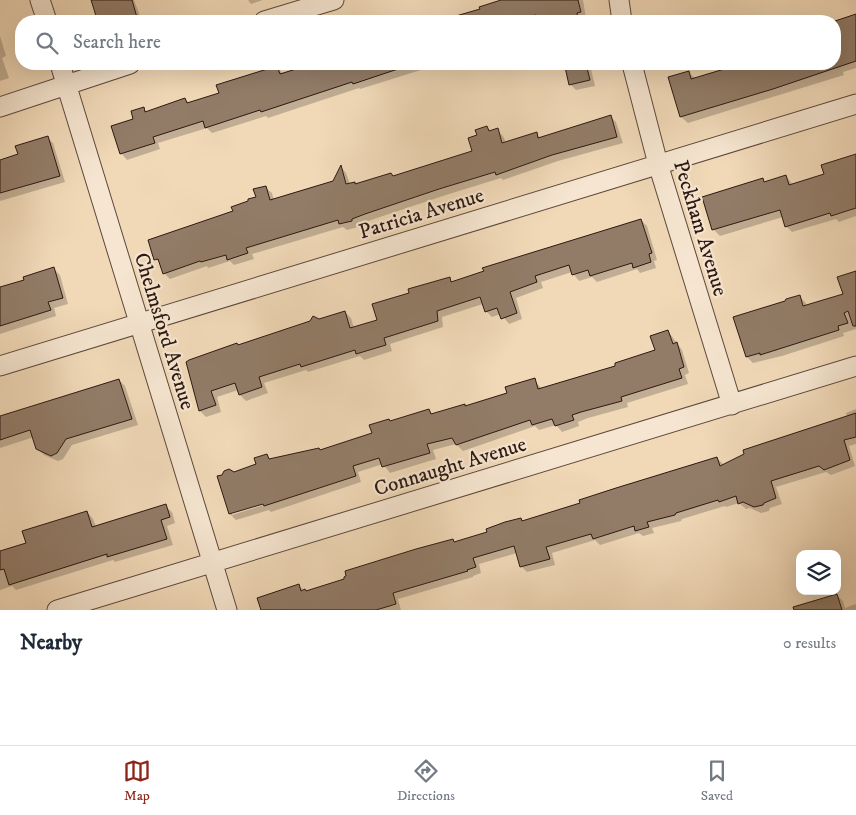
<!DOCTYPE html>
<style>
body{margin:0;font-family:"IM FELL DW Pica",serif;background:#f6f6f7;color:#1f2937}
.controls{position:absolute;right:15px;bottom:15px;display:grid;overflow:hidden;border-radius:10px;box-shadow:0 5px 20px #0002}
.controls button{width:45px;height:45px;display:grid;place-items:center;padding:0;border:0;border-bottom:1px solid #e0e1e3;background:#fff;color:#1f2937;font:25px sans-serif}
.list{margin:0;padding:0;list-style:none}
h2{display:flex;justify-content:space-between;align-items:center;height:65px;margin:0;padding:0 20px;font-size:21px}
h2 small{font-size:16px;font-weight:400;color:#747a83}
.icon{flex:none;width:28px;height:28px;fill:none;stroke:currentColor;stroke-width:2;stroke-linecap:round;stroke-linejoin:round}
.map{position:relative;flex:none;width:856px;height:610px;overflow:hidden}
.search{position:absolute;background:#fff;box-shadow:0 5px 20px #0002;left:15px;right:15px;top:15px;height:55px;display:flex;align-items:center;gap:12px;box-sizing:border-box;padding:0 18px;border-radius:20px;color:#747a83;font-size:19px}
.sheet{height:135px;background:#fff}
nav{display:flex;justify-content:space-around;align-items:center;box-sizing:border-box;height:70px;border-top:1px solid #e0e1e3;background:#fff;font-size:14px;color:#747a83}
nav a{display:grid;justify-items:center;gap:2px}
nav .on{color:#8f2418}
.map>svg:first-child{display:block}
.shadow{fill:#0003;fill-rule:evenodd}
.building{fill:#927c68;stroke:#2c1811}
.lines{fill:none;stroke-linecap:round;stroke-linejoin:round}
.minor-casing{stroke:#5d483b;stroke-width:21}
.minor{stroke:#f6e6d1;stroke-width:19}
.labels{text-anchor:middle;stroke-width:4.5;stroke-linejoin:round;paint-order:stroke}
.street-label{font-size:21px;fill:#2c1811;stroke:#f6e6d1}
</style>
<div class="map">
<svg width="856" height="610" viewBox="0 0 856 610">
<rect width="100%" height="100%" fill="#f1d9b8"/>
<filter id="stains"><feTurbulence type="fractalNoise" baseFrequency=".004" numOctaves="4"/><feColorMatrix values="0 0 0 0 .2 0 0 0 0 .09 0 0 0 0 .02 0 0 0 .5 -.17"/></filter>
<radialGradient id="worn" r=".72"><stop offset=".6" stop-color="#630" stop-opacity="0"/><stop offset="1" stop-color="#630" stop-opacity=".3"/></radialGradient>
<path class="shadow" d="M92,0H134L142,21H102L99,18Z
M248,0H263L251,4Z
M506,0H583L586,18L582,19L583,21H433L453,15L455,17Z
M856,15V68L843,72L844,75L688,123L681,117L670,78L688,72L695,78L739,66L738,64H835V28L844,25Z
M0,36L6,56L2,58L9,78L0,81Z
M309,64H423L424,69L360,89L359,88L268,118L266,116L212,133L207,128L158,143L160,149L127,160L121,153L135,120L143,108L147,112L185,99L189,103L220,93L277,67L283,74L309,66Z
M582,64H586L591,69L595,86L576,90L570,84L567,68Z
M610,116L616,122L623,143L558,161L503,180L501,178L446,195L371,220L358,225V227L347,230L343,227L252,254L254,259L234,265L230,261L208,268L207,266L170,279L164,273L162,265L156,259L257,197L265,187L272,193L274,200L334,182L341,167L346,173L350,184L354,183L356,185L391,174L394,177L474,152L478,136L487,127L491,132L497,130L503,136L506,143L536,134L541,138Z
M47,137L53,143L65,182L0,201V161L19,155Z
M856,155V216L839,222L836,219L792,232L786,226L783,217L720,236L714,230L704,197L762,179L766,183L786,176L793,185L826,174Z
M641,220L647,226L657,260L654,261L656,268L640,273L637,269L597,282L592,277L579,281L572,272L541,282L543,288L516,298L522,319L509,324L501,314L492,317L486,311L483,304L442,317L443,327L390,344L392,351L364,360L360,356L308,372L306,370L264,383L268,393L246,401L240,395L238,390L217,397L221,412L206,417L200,411L187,363L345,312L351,318L354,328L378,320L411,293L449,279L453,283Z
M54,269L60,275L68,304L54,308L56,316L0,334V289Z
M856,272V329L843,333L844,336L782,356L753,363L747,357L786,302L799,296L805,302L807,306L844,295Z
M668,331L682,350L689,373L685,375L688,384L627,403L628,407L588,418L578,422L579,426L562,432L556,425L539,430L535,426L463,451L456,444L433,450L436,459L390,473L383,464L358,472L361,482L271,512L269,510L236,520L230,514L233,473L257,465L267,456L271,460L321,451L373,434L390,422L429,410L433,415L464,405L466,407L509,394L534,380L542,389L617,367L656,351ZM269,501L270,503L232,515V512Z
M119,380L125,386L138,425L72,445L63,459L58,461L44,455L37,448L34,437L0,448V418Z
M856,409V444L849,446L855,466L831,475L826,472L776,487L782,504L770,508L769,511L761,513L750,508L746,509L739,503L726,507L725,506L682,519L681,521L652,528L654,533L643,536L639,533L600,545L595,540L552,553L555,565L527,572L521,566L517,553L479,564L481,573L473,576V577L398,599L401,610H263L299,586L306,592L346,580L453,540L455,543L489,533L521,519L524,522L717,458L724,465L847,418L846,413Z
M165,506L172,512L175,523L167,526L173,545L115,562L113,560L16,590L12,586L0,590V552L27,543L87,512L93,519L96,527Z
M837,595L843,601L845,608L856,604V610H794Z"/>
<path class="building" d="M91,0H132L138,21H107L105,16L97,19Z
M501,0H578L581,12L577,13L578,21H537L536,15L507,21H450L449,18L480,9L479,7Z
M856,14V61L773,89L680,117L668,77L689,71L691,79L741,64H835V21Z
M312,64H406L407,66L353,84L352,82L261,112L260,110L205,128L203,121L153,137L155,143L120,154L111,126L133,119L131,111L144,107L145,112L185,98L187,103L219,93L216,85L277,66L280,74Z
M577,64H586L590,80L569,85L565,67Z
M611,115L617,137L552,155L496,175L495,172L439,189L365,214L352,219V221L339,224L338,220L246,248L248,253L227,260L226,255L201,262L200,261L163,274L158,259L154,260L148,240L233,211L231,207L248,201V199L256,197L253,189L266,186L270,200L333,181L341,165L346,184L355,182V184L391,173L393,176L472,151L468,138L477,135L475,130L487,126L489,131L498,128L502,143L537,132L538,138Z
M48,136L60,176L0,193V160L18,154L15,146Z
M856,154V208L831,216L830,213L785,227L780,210L712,230L702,197L763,178L764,182L786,175L789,185L824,174L821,165Z
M641,219L652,253L649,254L651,262L633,268L632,263L590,276L588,270L572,275L569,265L535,276L537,282L510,292L517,313L501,319L497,308L485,312L480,297L437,311L438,321L384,338L386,345L356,354L355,350L301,367L300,364L259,377L262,387L239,395L235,383L211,391L216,405L199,411L186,362L189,360L237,343L238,345L310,321L313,316L319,319L345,311L350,328L377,320L372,304L409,293L408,289L450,277L451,282L484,271L482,268Z
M54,267L63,298L48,302L51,310L0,326V287L24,280L23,277Z
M856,271V326H853L848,311L844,313L848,323L838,326L839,330L760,355V353L746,357L733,317L785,301L786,299L800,295L803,306L843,294L837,277Z
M668,330L673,344L677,342L682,360L684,367L679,369L682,378L621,397L622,401L581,412L572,415L574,420L555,426L552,419L532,425L530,420L456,445L452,438L427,444L430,453L382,467L379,458L353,466L356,476L264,506L263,504L229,514L217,476L222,475L224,471L229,469L234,472L256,464L254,458L267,454L269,459L319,448L320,450L372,433L369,425L389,419L390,421L429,409L431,414L465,404V406L507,393L505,387L535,378L538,389L615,366V363L655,350L650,336Z
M119,379L132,419L66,439L57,453L51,456L36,449L30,430L0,440V416Z
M856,413V437L844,440L850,460L824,470L819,466L771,481L776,498L764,503L763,505L754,507L743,502L738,504L736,496L719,502L718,500L676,513L675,515L647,522L649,527L635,531L634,526L593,539L591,534L546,547L550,559L520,567L514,546L473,558L476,567L467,570L468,571L393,593L396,604L376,610H261L257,598L299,584L301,591L305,589L306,591L344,579V577L346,576L345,571L416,549L453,539L454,542L487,532L486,529L505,522L521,518L522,521L580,503L579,500L616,488L717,457L720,466L744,454L743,450Z
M166,504L170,517L161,520L167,539L107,557V554L9,585L4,569L0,570V551L26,543L22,531L87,511L92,527Z
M837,594L842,610H794L793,607Z"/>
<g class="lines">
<g class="minor-casing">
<path id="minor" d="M40,0L47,21
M619,0L622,21
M264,21L334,0
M60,64L227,610
M632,64L658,164L732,405
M0,107L130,64
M0,366L856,104
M57,610L856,366"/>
</g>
<use href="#minor" class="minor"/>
</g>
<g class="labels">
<g class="street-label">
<text transform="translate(421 213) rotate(-17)" y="7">Patricia Avenue</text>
<text transform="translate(701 228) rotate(73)" y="7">Peckham Avenue</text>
<text transform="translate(165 331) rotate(73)" y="7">Chelmsford Avenue</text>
<text transform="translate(450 466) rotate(-17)" y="7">Connaught Avenue</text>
</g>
</g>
<rect width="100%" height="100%" filter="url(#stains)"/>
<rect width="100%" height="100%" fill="url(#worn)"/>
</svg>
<div class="controls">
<button><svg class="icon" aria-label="layers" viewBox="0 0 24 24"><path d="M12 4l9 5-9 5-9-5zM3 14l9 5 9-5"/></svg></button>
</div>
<div class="search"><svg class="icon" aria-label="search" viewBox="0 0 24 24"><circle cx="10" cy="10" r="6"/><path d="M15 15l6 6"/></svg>Search here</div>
</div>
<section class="sheet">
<h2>Nearby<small>0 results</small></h2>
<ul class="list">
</ul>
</section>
<nav>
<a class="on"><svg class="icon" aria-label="map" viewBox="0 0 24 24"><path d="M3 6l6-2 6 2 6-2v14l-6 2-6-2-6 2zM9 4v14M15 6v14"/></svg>Map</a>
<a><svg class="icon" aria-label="directions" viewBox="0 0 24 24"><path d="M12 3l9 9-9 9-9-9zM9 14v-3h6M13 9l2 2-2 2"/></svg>Directions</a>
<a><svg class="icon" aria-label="saved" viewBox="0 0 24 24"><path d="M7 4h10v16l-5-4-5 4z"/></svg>Saved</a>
</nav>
